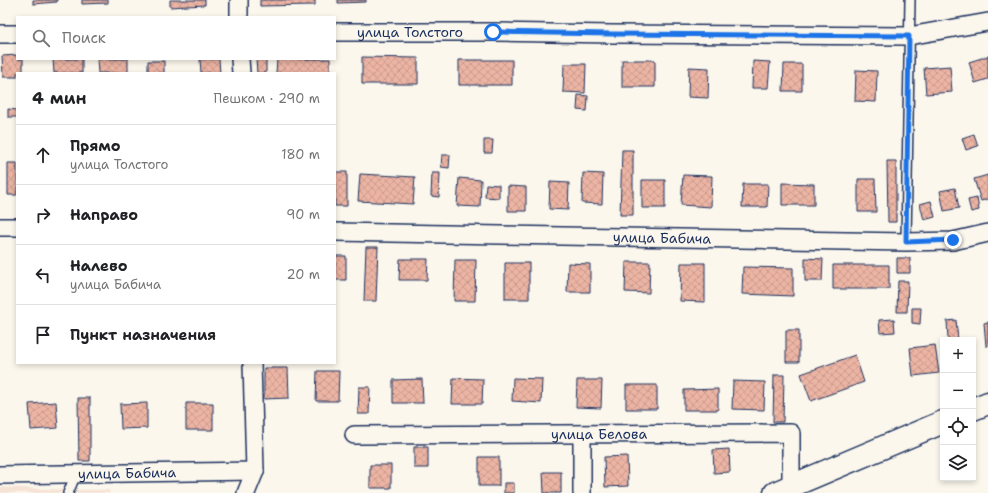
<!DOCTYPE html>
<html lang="ru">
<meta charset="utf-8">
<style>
body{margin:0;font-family:"Shantell Sans",sans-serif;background:#f2f2f2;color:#202124}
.controls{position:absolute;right:12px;bottom:12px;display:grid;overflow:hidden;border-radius:0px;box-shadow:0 2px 6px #0003}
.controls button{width:36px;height:36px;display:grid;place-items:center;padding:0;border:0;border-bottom:1px solid #e0e0e0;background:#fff;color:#202124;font:20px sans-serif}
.stop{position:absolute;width:12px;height:12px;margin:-9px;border:3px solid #1a73e8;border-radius:50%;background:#fff}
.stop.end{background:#1a73e8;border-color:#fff;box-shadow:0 1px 4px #0008}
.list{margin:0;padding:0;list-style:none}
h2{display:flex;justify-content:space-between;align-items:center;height:52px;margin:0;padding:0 16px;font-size:17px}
h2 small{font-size:13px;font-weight:400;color:#757577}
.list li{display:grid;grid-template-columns:26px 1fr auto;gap:12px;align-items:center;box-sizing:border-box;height:60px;padding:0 16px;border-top:1px solid #e0e0e0}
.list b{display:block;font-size:15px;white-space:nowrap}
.list p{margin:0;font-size:13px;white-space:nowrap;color:#757577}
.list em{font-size:13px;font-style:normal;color:#757577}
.icon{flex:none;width:22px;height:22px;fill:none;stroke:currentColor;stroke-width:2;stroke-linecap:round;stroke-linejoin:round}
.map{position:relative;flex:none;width:988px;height:493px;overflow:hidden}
.search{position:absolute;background:#fff;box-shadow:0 2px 6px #0003;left:16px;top:16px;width:320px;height:44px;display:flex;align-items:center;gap:10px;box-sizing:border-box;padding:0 14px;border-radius:0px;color:#757577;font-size:15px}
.panel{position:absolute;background:#fff;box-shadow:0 2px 6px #0003;left:16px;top:72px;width:320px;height:292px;border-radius:0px}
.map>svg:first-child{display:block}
.built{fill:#f6e3d6}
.building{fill:url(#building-cross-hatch);stroke:#1b2f5e}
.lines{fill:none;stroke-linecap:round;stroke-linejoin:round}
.service-casing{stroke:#1b2f5e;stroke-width:12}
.minor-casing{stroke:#1b2f5e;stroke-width:20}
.secondary-casing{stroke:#1b2f5e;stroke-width:25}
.service{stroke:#fbf7ec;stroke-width:9}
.minor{stroke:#fbf7ec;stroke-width:17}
.secondary{stroke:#fbf7ec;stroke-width:22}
.route{stroke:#1a73e8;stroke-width:5}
.labels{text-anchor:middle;stroke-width:3;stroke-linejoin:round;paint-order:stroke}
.street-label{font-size:14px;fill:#1b2f5e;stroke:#fbf7ec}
</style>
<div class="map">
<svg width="988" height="493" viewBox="0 0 988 493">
<defs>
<pattern id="building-cross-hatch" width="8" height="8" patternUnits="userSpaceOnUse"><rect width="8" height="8" fill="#ecb4a3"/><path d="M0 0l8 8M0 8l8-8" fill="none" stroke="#ca9b8f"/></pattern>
</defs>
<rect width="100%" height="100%" fill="#fbf7ec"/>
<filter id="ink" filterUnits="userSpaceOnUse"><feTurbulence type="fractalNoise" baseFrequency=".025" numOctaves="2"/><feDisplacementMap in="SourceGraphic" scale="8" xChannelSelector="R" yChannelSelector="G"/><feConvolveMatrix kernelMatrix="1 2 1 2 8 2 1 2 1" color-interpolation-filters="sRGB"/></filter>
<g filter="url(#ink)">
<path class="built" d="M0,487L70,490H109L110,493H0Z"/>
<path class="building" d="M33,0H57V2L33,4Z
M82,0H108V3L82,4Z
M170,0H205V5L170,7Z
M260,0H315V5L260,6Z
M338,0H366V2L338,3Z
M17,55V59H23V73H17V77H3L2,56Z
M988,56V79L975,83L969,62Z
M362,57L418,58V84H362Z
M53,59H82V73H54Z
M97,59H128V73H98Z
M200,59H219L220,73H201Z
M256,59H266V73H257Z
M277,59H330V73H276Z
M459,60H512V85H459Z
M622,60H655V87H622Z
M148,61H164V73H148Z
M753,61L770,62L768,88H752Z
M564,64H586L585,93L563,92Z
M784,64H802V91H783Z
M950,66L952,92L926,94L924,68Z
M689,67L709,68L708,98L688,97Z
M856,70L877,71L876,102L855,101Z
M578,95L588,96L587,111L577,110Z
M8,109L17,110V117H8Z
M974,134L978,146L966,150L962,138Z
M484,140H493L492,153H484Z
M622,150H633V215H620Z
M442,155H450L449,168L441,167Z
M887,161H896V222H888Z
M8,163H17V195H8Z
M335,172H347V206H335Z
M432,173H440L439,197L431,196Z
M583,173L603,174L602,204L582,203Z
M360,174L415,177L413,204L358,201Z
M683,175L712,176L711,207L681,205Z
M988,175V199L981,201L974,179Z
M459,178L481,180L480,207L457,206Z
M858,179H875L876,212H858Z
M642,180H665V208H642Z
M550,182L569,183L568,210L549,209Z
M782,183L814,184V205H782Z
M486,184L499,185V198L485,197Z
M743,184H768L767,207H742Z
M508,186L526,187V211H508Z
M955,188L959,208L944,211L940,191Z
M977,198L979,210L971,212L968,200Z
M931,201L935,217L924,220L920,204Z
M366,247H378L376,301H364Z
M335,256H346V280H335Z
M805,258L823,259L822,281H805Z
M897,258H910V273H897Z
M400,259H428L427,280H399Z
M455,260H476L475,301H454Z
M626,262H650L649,293L625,292Z
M505,263H529V299H505Z
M568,263L590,264V292H567Z
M681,263H705V302L680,301Z
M833,265H889V289H833Z
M743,267L793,268V296L742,294Z
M898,281H908L907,312H897Z
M912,308H921L920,324L912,323Z
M894,319L895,332L880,333L879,320Z
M956,320L958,340H948L947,321Z
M988,322V346H986L984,323Z
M786,330H799V362H786Z
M935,345L939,373L913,376L910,348Z
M855,355L864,382L811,401L801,374Z
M264,368H288L289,398L264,399Z
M317,371H339L338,401H316Z
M774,375H784L783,422H773Z
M453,378L483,379L482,404H452Z
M513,378L542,379L541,403L512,401Z
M422,379L423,403H393V380Z
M577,380H602L601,408L576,407Z
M733,381L765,382L764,410L732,409Z
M626,385H657V409H626Z
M359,387H370L369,414H358Z
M718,389V410H684V390Z
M78,398H90V461H79Z
M56,402L58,428L31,430L29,404Z
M147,403V428L121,429L120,404Z
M186,403H213V430H186Z
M414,447H428V468H414Z
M729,449L730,472L714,473L713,450Z
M627,456L628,486L605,487L604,457Z
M479,457H499V486H479Z
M370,465H391V488H370Z
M543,472H561V493H544Z
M504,483H514V493H504Z"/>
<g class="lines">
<g class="service-casing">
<path id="service" d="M906,242L910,0
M68,493L76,474"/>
</g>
<g class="minor-casing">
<g id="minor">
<path d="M239,0V17"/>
<path id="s1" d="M335,32H493L612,34L909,36L988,22"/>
<path d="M0,34H17"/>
<path d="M240,59L241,73"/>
<path d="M0,227H17"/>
<path id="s2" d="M335,232L906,242L953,241L988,233"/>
<path id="s3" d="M354,435L791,433V486"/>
<path id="s4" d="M0,475L255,471"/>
<path d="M246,493L255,471L252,363"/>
<path d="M582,493V434"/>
</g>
</g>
<g class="secondary-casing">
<path id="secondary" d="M973,409L988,403
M775,493L943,422"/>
</g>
<use href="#service" class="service"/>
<use href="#minor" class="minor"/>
<use href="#secondary" class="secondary"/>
</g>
</g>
<g class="lines" filter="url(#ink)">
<path class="route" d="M493,32L612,34L909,36L906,242L953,240"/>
</g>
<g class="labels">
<g class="street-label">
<text dy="5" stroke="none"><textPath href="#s1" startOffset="75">улица Толстого</textPath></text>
<text dy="5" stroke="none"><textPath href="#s2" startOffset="327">улица Бабича</textPath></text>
<text dy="5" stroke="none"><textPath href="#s3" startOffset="245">улица Белова</textPath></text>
<text dy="5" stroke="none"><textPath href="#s4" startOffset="127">улица Бабича</textPath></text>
</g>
</g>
</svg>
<div class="controls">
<button>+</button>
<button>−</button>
<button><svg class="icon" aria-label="locate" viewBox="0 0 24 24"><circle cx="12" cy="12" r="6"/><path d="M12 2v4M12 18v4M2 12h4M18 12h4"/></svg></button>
<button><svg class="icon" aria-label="layers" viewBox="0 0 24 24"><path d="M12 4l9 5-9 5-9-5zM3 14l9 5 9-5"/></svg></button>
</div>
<div class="stop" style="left:493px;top:32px"></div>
<div class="stop end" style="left:953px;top:240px"></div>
<div class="search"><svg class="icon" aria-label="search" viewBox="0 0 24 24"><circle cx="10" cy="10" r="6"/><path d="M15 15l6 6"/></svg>Поиск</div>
<section class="panel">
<h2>4 мин<small>Пешком · 290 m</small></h2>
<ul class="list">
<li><svg class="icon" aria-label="ahead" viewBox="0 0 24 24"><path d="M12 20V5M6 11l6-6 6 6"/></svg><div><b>Прямо</b><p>улица Толстого</p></div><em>180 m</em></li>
<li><svg class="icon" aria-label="right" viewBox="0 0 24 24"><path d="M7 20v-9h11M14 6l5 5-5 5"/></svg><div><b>Направо</b></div><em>90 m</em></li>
<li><svg class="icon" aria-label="left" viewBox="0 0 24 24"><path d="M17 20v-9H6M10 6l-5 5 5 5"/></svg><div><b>Налево</b><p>улица Бабича</p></div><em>20 m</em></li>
<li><svg class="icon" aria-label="arrive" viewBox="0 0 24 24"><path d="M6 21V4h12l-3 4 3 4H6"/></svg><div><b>Пункт назначения</b></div></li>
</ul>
</section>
</div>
